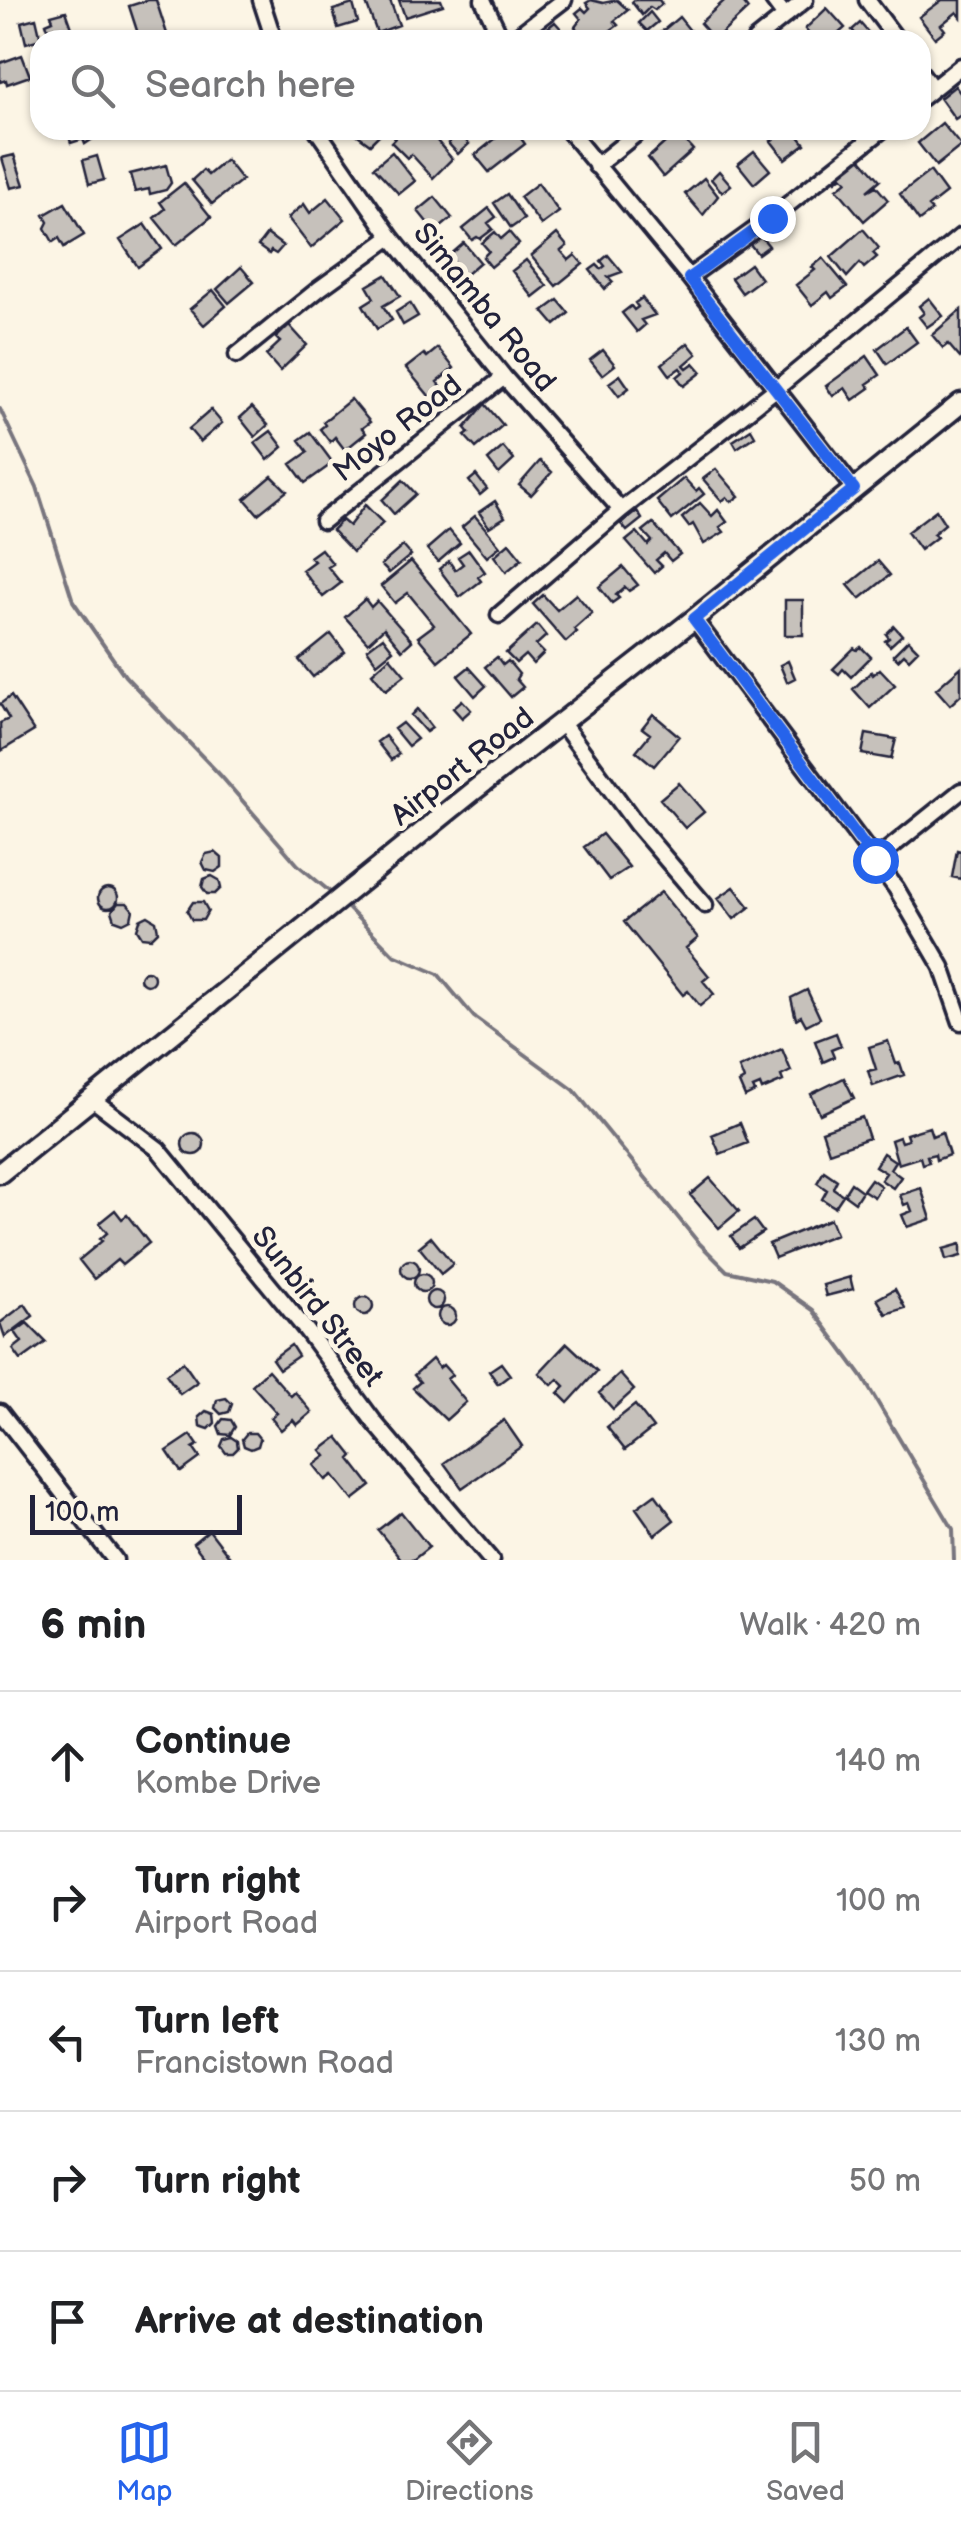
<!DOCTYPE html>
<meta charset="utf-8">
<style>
body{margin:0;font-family:"Balsamiq Sans",sans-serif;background:#f6f6f6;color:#202124}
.scale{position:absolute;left:30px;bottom:25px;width:212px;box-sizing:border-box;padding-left:10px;border:5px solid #22223b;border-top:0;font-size:28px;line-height:35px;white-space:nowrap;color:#22223b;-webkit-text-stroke:8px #fcf5e5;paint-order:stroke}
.stop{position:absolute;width:30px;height:30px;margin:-22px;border:8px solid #2563eb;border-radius:50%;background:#fff}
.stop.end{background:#2563eb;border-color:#fff;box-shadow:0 2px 10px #0008}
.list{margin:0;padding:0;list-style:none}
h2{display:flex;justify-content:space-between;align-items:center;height:130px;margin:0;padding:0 40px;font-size:42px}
h2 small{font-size:32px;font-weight:400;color:#757577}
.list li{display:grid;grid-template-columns:65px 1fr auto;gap:30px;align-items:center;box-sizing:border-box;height:140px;padding:0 40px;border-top:2px solid #e0e0e0}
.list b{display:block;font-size:38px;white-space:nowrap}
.list p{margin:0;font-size:32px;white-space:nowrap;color:#757577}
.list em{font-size:32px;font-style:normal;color:#757577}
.icon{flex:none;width:55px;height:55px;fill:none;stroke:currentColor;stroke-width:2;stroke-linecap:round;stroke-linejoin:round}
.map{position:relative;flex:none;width:961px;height:1560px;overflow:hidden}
.search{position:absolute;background:#fff;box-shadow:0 2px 8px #0004;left:30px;right:30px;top:30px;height:110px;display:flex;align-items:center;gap:25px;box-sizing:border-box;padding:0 35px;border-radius:30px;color:#757577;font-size:38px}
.sheet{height:830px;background:#fff}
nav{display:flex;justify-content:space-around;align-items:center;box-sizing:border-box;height:140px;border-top:2px solid #e0e0e0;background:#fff;font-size:28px;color:#757577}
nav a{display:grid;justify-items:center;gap:5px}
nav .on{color:#2563eb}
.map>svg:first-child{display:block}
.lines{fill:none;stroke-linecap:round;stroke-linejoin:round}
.stream{stroke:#78757e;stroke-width:4}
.building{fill:#c6c1bb;stroke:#22223b;stroke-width:2.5}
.minor-casing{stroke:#22223b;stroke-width:21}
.tertiary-casing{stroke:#22223b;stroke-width:25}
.minor{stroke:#fcf5e5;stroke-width:14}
.tertiary{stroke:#fcf5e5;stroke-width:18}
.route{stroke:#2563eb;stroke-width:12}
.labels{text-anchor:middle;stroke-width:10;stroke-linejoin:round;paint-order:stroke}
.street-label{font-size:30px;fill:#22223b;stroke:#fcf5e5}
</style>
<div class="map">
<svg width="961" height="1560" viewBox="0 0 961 1560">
<rect width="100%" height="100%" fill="#fcf5e5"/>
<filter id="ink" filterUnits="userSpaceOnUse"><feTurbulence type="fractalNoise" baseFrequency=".01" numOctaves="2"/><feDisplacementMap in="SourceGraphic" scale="20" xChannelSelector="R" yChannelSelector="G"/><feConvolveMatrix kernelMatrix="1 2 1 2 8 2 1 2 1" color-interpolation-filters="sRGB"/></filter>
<g filter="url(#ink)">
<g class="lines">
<path class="stream" d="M0,409L37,487L73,601L125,676L221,776L298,865L329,891
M345,905L394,955L438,974L474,1017L574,1090L698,1242L727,1271L772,1281L813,1310L863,1378L953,1529L954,1560"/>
</g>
<path class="building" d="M148,0H156L169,40H140L129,6Z
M365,0H390L399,25L377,33Z
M399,0H441L443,5L405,17Z
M591,0L603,3L617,0L628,10L614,21L618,25L604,35L600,33L587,40L575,27L581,19L576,13L582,8L586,12L590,8L586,3Z
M634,0H659L662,4L655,10L650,7L642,15L632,2Z
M725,0H741L748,9L715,40L700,23Z
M942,0H961V17L957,12L941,25L945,30L935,38L919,17Z
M353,4L358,22L338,28L333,10Z
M827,8L845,28L831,40H814L805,29Z
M66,11L72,28L50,35L46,23L53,20L51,15Z
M650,12L658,22L647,31L639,23Z
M679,17L696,38L656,40L654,38Z
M36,18L41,39L26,43L21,22Z
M555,22L571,40H544L539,35Z
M860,23L873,38L870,40H861L852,30Z
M22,55L30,76L7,84L6,80L0,82V63Z
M955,86L961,94V115L955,119L940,98Z
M942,123L961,146L936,166L918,143Z
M67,130H98L100,134L85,144L83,139L71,143Z
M351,130H384L370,144Z
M403,130H428L452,159L433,178L411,154L407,158L391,142Z
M506,130H515L525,144L489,172L475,155Z
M785,130H794L805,144L785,159L771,141Z
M677,132L693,150L663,177L648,158Z
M459,133L469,144L458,154L448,143Z
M754,151L770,170L754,184L738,164Z
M392,152L415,181L399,194L374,167Z
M857,154L880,180L867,191L876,186L888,200L864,221L837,189L847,181L842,176L836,181L832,176Z
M14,155L24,185L11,188L2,158Z
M97,156L104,180L89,184L83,160Z
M226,160L242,180L212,204L192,180L203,170L208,175Z
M166,165L171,183L166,190L150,194L149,189L135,192L130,174Z
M719,171L731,185L722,192L711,179Z
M930,171L946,193L928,207L932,211L919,221L900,194Z
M704,178L718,196L703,215L685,194Z
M184,183L211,217L176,245L154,218L165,209L160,202Z
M538,183L559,212L541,225L520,197Z
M507,194L524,219L511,228L494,203Z
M435,197L452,218L435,232L418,211Z
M328,198L345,219L311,248L288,218L304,204L310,213Z
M65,203L84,235L64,247L59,238L53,242L45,228L48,222L44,215Z
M489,208L496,217L488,223L493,229L480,239L477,237L472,240L463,229Z
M145,224L162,249L138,267L120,240Z
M863,229L879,248L873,253L877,257L864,268L860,263L847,277L831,257Z
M495,232L501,239L509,232L519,244L491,267L483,257L489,251L482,243Z
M267,234L283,246L276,254L271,251L269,254L258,246Z
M557,234L567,246L561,251L569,260L575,255L583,264L556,286L531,256Z
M760,235L769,246L758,254L749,243Z
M464,243L480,262L465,275L449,256Z
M608,255L622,272L608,277L613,282L605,289L590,270L597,265L601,269L605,266L601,261Z
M823,258L847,287L832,298L828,292L812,305L796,285L815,270L812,267Z
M526,260L547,286L533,297L512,271Z
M750,264L761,279L742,293L731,278Z
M241,267L254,282L229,303L217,289Z
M386,275L400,296L383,306L392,320L377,329L363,305L374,298L367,286Z
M213,290L226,306L204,325L190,309Z
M642,298L655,315L641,320L645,325L637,332L622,313L631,306L634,310L638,307L635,303Z
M929,298L943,316L927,327L919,317L924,313L919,306Z
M558,300L569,313L555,325L543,311Z
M410,303L418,316L403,325L396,312Z
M961,310V357L960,358L948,344L943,348L932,335Z
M289,325L307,345L280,371L266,355L280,342L276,338Z
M906,327L917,342L887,364L877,349Z
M688,343L697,354L684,365L687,368L694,363L702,372L684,386L677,377L683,372L680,368L670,375L662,364Z
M438,348L454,368L437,382L442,388L430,397L406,368L424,354L427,357Z
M603,350L615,365L602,375L590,360Z
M867,356L880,375L867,384L870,388L853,400L845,388L833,396L826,386Z
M620,375L629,388L619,396L609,383Z
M351,399L370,422L362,428L366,433L345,450L335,437L330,442L320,429L325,425L323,422Z
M485,404L503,425L476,448L465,436L469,433L465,428Z
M252,407L268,425L255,437L240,418Z
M211,410L222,423L200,442L189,429Z
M751,429L755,436L737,448L733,441Z
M271,431L283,447L268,460L255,443Z
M310,432L333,463L305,483L291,464L308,452L299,440Z
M503,447L514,460L499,474L488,460Z
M540,461L552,472L531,495L519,485Z
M716,469L739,496L731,502L727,497L722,501L703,479Z
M476,475L487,489L480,495L469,481Z
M272,476L287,491L258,514L245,499Z
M684,478L696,491L699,488L704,494L672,520L657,501Z
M403,480L416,494L394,514L382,500Z
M495,501L505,517L489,527L479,512Z
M700,503L712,516L718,510L727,522L720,527L724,532L704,544L693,524L689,527L682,518Z
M365,505L383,523L353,552L332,530L342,520L349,526Z
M936,510L945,524L933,534L937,537L920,550L907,532Z
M637,511L642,519L627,531L621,524Z
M475,516L500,546L487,557L462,527Z
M653,523L680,554L671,561L664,553L656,560L662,566L654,573L626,541L637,532L648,545L652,541L643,531Z
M449,530L460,543L438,562L427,549Z
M509,543L522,559L506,572L494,556Z
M403,546L411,555L389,573L381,565Z
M321,549L333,564L328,567L341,583L323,597L302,570L314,561L310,557Z
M469,550L485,572L478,577L481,581L460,597L439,569L449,561L455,570L463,564L458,557Z
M411,561L471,634L438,661L418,637L434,625L408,593L395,603L381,586Z
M878,561L890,575L860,599L848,585Z
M623,567L638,585L629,591L625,587L616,595L619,598L612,603L599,587Z
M576,594L592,613L574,629L577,632L566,642L533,604L543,595L557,610Z
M365,599L371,607L377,601L412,641L402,650L384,628L368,643L345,617Z
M785,600H803V635H785Z
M537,625L546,636L536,645L544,653L533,664L525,655L516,663L506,653Z
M894,626L902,635L890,646L885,641L889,638L886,634Z
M331,634L345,652L313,677L299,660Z
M383,637L393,650L377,663L367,649Z
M908,640L918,650L909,659L904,654L898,660L893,655Z
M861,647L871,657L851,677L843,669L839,674L833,669L854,648L857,650Z
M390,657L405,675L386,690L372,673Z
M497,657L503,665L508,661L519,674L516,679L523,687L511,697L485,667Z
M788,661L795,678L787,682L780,665Z
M469,667L486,686L475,696L458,676Z
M961,667V695L950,705L936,689Z
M880,669L895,685L870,708L853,689L871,672L873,675Z
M11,696L34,731L1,751L0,723L9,719L0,704Z
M462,700L471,710L462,718L453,708Z
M417,709L432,728L426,732L411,715Z
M653,714L679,736L654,766L636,751L650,734L642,728Z
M402,723L417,739L408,746L394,729Z
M866,734L896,739L891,759L862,754Z
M385,736L399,754L391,760L377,742Z
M679,783L704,812L685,828L660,799Z
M602,834L629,867L609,880L584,847Z
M957,850L961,851V879L952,877Z
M215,852L222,858V867L215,872L206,870L202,862L206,854Z
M212,876L219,880L221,888L215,894H207L202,887L204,879Z
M734,887L750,907L734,919L718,898Z
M98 898a10 10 0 1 1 20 0a10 10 0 1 1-20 0Z
M661,892L698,938L686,948L709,976L703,981L714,994L700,1006L688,991L683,995L624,922Z
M193,902H203L208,911L203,920H192L187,911Z
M118,903H127L133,910L131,919L123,923L115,920L112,911Z
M148,916L156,921L158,931L151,938L142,937L137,929L140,920Z
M140 978a7 7 0 1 1 14 0a7 7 0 1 1-14 0Z
M807,990L820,1018L806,1025L801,1016L796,1019L791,998Z
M836,1033L841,1046L831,1050L834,1057L823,1062L815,1041Z
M888,1041L896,1064L900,1063L904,1075L873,1086L868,1071L876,1069L869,1047Z
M782,1049L791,1071L781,1076L783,1081L762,1090L760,1085L753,1088L755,1092L745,1097L739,1083L744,1080L739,1068Z
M844,1078L854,1098L820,1114L811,1094Z
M862,1117L869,1138L829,1152L822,1131Z
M740,1123L748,1143L720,1154L712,1135Z
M929,1127L932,1136L942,1132L949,1155L936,1160L935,1154L927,1156L929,1162L922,1164L920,1157L898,1164L891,1140L899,1137L901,1142L908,1140L906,1134Z
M182 1144a11 11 0 1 1 22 0a11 11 0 1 1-22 0Z
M883,1153L895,1161L890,1169L901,1177L893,1188L881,1180L886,1173L875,1166Z
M824,1171L837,1180L833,1188L843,1195L835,1207L822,1199L827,1190L817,1183Z
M710,1178L739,1211L719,1228L690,1195Z
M871,1179L881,1186L874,1197L863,1190Z
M851,1183L862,1191L855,1202L844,1194Z
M921,1188L931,1219L907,1227L902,1215L912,1211L909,1203L904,1205L900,1195Z
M115,1210L122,1219L127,1215L149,1243L122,1265L117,1260L94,1279L79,1260L102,1241L100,1239L107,1233L99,1223Z
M830,1219L836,1234L775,1258L769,1244Z
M754,1220L763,1232L739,1248L731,1236Z
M431,1237L453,1264L441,1274L419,1247Z
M961,1244V1256L946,1260L943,1249Z
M401 1269a9 9 0 1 1 18 0a9 9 0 1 1-18 0Z
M414 1283a9 9 0 1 1 18 0a9 9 0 1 1-18 0Z
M307,1275L316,1280L308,1294L299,1288Z
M850,1277L853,1289L826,1296L823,1285Z
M895,1289L905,1308L886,1314L877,1299Z
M426 1300a9 9 0 1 1 18 0a9 9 0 1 1-18 0Z
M355 1306a9 9 0 1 1 18 0a9 9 0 1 1-18 0Z
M25,1304L33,1316L5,1337L0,1323Z
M438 1316a9 9 0 1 1 18 0a9 9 0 1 1-18 0Z
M27,1323L46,1342L21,1360L13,1349L22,1342L15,1332Z
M567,1343L597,1371L568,1403L558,1393L565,1386L558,1379L552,1385L539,1373Z
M291,1345L298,1356L279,1369L272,1359Z
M432,1359L439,1368L443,1365L452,1375L447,1379L466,1402L446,1420L413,1388L420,1382L414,1375Z
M183,1362L197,1382L180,1394L166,1374Z
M501,1363L510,1375L498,1384L489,1371Z
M268,1370L291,1396L295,1392L312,1412L297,1425L293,1420L281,1430L271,1418L277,1413L252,1385Z
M620,1374L634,1390L613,1409L599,1393Z
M226,1398L232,1404L229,1412L221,1414L215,1408L217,1400Z
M635,1405L653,1428L625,1450L607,1427Z
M206,1411L214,1414L215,1423L209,1429L200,1426L199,1417Z
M223,1419L231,1420L235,1427L230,1435L221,1434L218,1426Z
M504,1420L522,1446L462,1488L444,1463Z
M247,1433H255L260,1439L258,1446L251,1449L244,1446L242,1439Z
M191,1435L198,1445L193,1448L200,1458L181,1472L167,1451Z
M231,1437L237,1441L238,1448L233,1453H226L221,1446L224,1439Z
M338,1437L353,1456L350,1459L371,1486L353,1500L333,1475L326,1480L314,1465L326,1456L321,1450Z
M655,1494L674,1520L655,1535L636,1508Z
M401,1512L429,1547L413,1560H402L378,1530Z
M209,1530L232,1560H206L193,1543Z"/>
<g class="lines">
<g class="minor-casing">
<path id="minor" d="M261,0L274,40
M483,0L502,40
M773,0L785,16
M867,0L897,40
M512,40L564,0
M755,40L805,0
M921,73L932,88
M921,98L961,66
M317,130L391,237L504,377L621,510
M568,130L689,277L854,489
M596,166L641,130
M689,277L771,218L882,130
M237,355L319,289L391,237
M323,521L504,377
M499,615L621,510L777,388L961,236
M694,619L896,888L942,967L961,1022
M561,722L637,825L705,905
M875,860L961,791
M92,1099L158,1149L307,1331L375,1423L491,1560
M0,1412L115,1560"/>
</g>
<g class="tertiary-casing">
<path id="tertiary" d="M0,1173L472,792L694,619L961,403"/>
</g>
<use href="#minor" class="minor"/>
<use href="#tertiary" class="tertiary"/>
</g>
</g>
<g class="lines" filter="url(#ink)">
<path class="route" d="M772,218L689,278L854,489L694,619L875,860"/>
</g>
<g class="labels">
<g class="street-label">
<text transform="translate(485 307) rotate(51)" y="10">Simamba Road</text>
<text transform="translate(397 428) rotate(-38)" y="10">Moyo Road</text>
<text transform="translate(462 766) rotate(-38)" y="10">Airport Road</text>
<text transform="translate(318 1306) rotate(52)" y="10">Sunbird Street</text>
</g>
</g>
</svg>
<div class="scale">100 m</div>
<div class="stop" style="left:875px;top:860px"></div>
<div class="stop end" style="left:772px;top:218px"></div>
<div class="search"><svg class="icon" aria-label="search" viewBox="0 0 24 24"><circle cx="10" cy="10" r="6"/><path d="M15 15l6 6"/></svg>Search here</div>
</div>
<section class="sheet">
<h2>6 min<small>Walk · 420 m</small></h2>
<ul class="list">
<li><svg class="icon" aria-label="ahead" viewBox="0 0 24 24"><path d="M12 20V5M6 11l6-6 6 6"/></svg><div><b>Continue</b><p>Kombe Drive</p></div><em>140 m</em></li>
<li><svg class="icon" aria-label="right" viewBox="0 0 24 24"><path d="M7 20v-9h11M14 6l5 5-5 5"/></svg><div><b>Turn right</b><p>Airport Road</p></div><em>100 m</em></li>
<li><svg class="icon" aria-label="left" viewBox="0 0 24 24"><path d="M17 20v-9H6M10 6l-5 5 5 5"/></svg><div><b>Turn left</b><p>Francistown Road</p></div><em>130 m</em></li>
<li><svg class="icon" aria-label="right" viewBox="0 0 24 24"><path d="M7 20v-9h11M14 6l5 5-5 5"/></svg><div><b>Turn right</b></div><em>50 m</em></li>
<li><svg class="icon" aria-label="arrive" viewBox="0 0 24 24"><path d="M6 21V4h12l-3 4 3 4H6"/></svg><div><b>Arrive at destination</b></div></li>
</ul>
</section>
<nav>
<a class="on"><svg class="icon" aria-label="map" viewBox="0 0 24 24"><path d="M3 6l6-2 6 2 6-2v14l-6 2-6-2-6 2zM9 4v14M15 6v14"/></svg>Map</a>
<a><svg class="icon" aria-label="directions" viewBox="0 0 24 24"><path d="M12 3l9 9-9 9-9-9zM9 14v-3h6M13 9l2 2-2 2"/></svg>Directions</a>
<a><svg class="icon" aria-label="saved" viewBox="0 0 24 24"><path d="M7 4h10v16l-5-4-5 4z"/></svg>Saved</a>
</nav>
